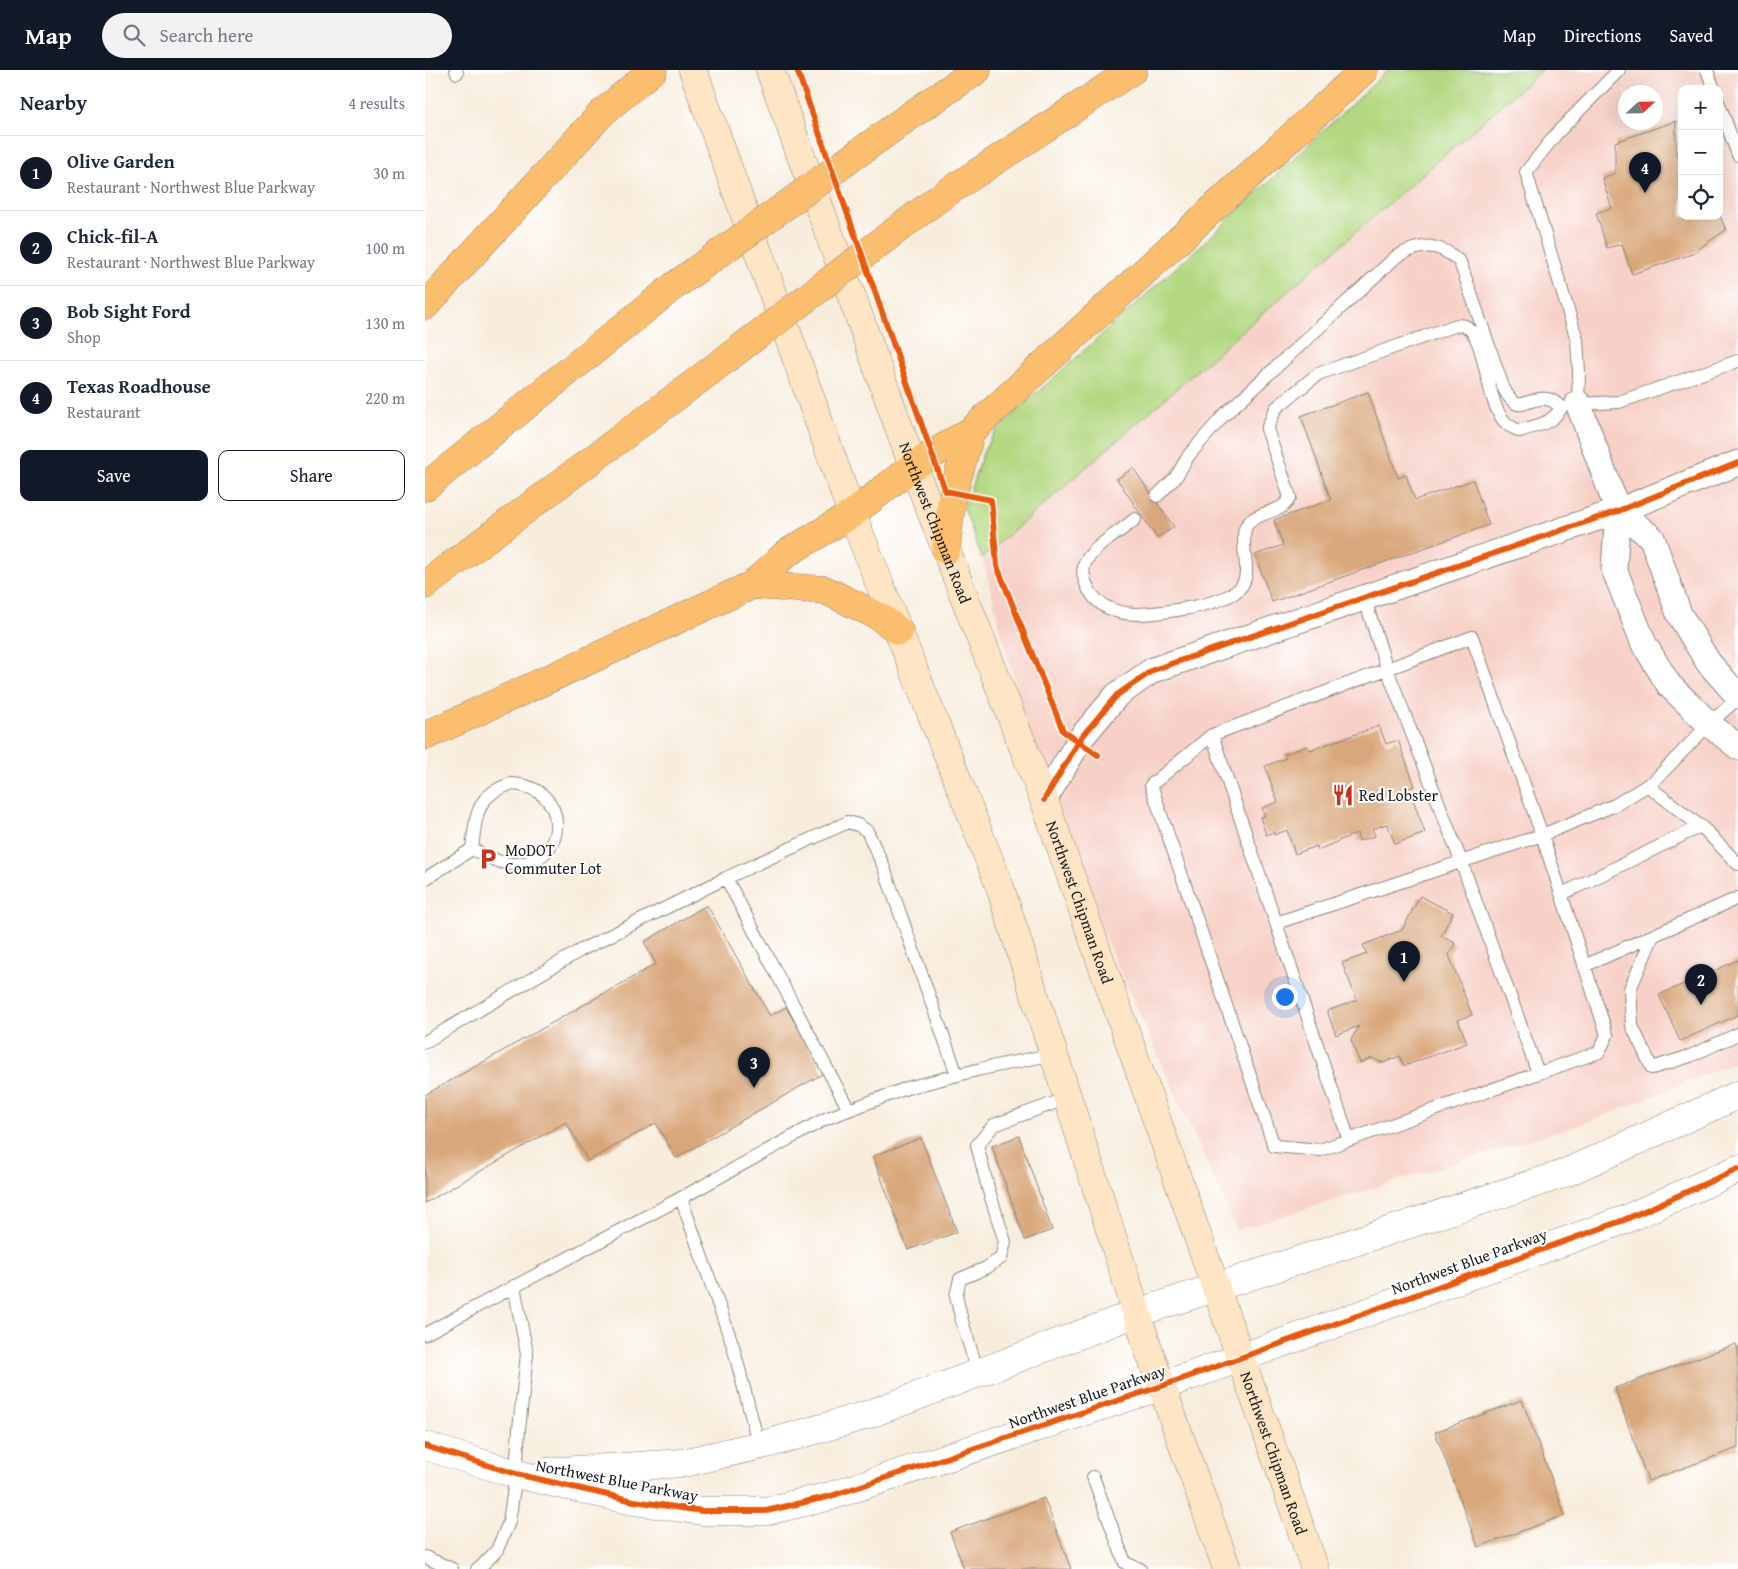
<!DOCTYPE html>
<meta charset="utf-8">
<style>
body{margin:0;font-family:"Gentium Book Plus",serif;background:#f2f2f3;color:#1f2937}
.controls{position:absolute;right:15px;top:15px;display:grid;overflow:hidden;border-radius:10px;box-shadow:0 5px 20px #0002}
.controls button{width:45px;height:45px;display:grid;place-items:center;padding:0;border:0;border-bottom:1px solid #e0e1e3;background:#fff;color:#1f2937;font:25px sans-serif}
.compass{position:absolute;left:1193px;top:15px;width:45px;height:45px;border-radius:50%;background:#fff;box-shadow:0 5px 20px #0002;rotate:68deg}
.you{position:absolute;left:859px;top:926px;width:18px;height:18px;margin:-12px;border:4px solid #fff;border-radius:50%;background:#1a73e8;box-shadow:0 0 0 8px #1a73e833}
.badge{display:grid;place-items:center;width:32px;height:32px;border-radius:50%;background:#111827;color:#fff;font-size:16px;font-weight:700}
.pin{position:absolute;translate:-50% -41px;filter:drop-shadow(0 1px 2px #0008)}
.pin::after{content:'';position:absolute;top:26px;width:18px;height:15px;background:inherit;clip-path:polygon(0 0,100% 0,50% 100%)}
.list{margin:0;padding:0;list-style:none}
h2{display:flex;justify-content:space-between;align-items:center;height:65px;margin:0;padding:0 20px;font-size:21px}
h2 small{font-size:16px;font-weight:400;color:#747a83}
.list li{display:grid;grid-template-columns:32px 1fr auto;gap:15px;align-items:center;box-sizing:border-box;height:75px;padding:0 20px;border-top:1px solid #e0e1e3}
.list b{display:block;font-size:19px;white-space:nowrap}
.list p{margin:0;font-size:16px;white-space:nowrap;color:#747a83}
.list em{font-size:16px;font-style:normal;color:#747a83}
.actions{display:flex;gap:10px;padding:15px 20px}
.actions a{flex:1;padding:11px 0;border:1px solid #111827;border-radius:10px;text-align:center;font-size:18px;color:#111827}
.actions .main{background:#111827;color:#fff}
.icon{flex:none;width:28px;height:28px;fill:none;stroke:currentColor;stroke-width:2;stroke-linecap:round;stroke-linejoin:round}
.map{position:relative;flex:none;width:1313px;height:1499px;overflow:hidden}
header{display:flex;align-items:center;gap:30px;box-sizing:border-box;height:70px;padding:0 25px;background:#111827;color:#fff}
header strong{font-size:24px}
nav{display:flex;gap:28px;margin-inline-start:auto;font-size:18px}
.search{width:350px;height:45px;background:#f2f2f3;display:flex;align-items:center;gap:12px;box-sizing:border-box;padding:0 18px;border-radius:28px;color:#747a83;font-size:19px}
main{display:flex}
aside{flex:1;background:#fff}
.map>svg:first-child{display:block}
.built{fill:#f7d1c8;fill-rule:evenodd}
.green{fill:#b3d881;stroke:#687a4e}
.building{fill:#d9a77b}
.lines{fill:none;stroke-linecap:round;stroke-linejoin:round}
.service-casing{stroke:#8a847c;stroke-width:14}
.minor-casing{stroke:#8a847c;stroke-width:27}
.tertiary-casing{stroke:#8a847c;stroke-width:29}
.secondary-casing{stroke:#8a847c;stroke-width:29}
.motorway-casing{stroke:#8a847c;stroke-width:29}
.service{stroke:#fff;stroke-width:12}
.minor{stroke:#fff;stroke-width:25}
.tertiary{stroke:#fff;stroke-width:28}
.secondary{stroke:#fde5c5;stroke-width:28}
.motorway{stroke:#fbbe6e;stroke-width:28}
.motorway-bridge-casing{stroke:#8a847c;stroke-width:29;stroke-linecap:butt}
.motorway-bridge{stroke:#fbbe6e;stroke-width:28}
.cycleway-casing{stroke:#fff;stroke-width:9}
.cycleway{stroke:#e8590c;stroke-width:6}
.labels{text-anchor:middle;stroke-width:4;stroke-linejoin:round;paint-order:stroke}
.street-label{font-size:16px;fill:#1c1c1c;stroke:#fff}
.poi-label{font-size:16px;fill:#1c1c1c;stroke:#fff;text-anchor:start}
</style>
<header>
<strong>Map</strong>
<div class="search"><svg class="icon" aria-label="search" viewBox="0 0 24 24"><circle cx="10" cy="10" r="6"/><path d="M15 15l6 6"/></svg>Search here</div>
<nav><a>Map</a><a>Directions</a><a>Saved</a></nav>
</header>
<main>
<aside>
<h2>Nearby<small>4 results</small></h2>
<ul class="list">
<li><span class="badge">1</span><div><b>Olive Garden</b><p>Restaurant · Northwest Blue Parkway</p></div><em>30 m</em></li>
<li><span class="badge">2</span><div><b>Chick-fil-A</b><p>Restaurant · Northwest Blue Parkway</p></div><em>100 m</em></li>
<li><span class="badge">3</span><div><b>Bob Sight Ford</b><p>Shop</p></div><em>130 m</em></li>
<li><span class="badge">4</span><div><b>Texas Roadhouse</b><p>Restaurant</p></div><em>220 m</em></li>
</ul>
<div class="actions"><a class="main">Save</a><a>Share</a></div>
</aside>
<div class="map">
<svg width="1313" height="1499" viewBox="0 0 1313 1499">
<rect width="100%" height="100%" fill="#fff"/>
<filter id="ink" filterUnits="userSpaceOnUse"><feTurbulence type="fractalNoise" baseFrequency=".02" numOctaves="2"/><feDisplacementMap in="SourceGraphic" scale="10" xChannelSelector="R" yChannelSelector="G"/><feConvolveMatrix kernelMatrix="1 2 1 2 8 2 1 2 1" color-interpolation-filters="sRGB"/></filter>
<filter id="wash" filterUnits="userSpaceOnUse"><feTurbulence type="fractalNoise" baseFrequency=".0096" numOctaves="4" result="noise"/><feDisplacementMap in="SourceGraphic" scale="20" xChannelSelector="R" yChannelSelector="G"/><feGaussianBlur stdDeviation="1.12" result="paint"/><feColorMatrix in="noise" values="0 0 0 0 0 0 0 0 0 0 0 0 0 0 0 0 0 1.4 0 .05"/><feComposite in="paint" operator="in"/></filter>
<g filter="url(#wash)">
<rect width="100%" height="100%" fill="#f8eddd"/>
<path class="built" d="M1117,0H1313V991L1166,1051L812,1160L626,748L557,488ZM1257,19H1294V146H1257ZM1200,22H1230V52H1200Z"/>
<path class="green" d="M963,0H1117L557,488L539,438L559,380L570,363L584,348L785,167Z"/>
<g id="blocks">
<path class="building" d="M1251,51V84L1257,89V146H1295L1301,160L1279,175L1270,183L1207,204L1197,174L1182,178L1171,143L1187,138L1177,108L1190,103V72Z
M943,322L973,408L981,405L990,430L1048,410L1064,455L847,532L830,485L858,475L849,450L906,430L876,346Z
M708,398L749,457L732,468L692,409Z
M954,656L961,674L973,670L990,716L984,718L1000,763L970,774L962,754L947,759L950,766L934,771L932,763L893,780L892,776L870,784L862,760L849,765V762L841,765L835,747L840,746L837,738L853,732L840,696L861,688L859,684L883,676L885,680Z
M995,826L1028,843L1016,866L1030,873L1024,885L1047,945L1033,950L1042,973L979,996L975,986L958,993L947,988L935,993L926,970L934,956L911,965L902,941L932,930L917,893L942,884L938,875L977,860Z
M282,835L345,946L361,937L399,1003L251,1088L231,1053L163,1091L141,1052L0,1133V1025L231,894L219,872Z
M1313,890V945L1255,971L1234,925Z
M594,1066L627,1160L600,1170L567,1076Z
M496,1068L532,1162L483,1180L448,1086Z
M1311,1274L1313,1279V1378L1223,1411L1190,1318Z
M1097,1330L1140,1445L1053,1477L1010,1362Z
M619,1428L646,1499H539L525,1462Z"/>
</g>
</g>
<g filter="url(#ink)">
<use href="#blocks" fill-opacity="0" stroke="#8a847c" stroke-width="1"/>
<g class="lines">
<g class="service-casing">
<path id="service" d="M31,0L32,3
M1282,0L1289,19
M1294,34L1313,85
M1153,333L1154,302L1152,270L1101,102L1132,63L1194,0
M1151,334L1194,332L1313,291
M710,449C696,462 670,475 661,491C656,500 659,511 664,520C683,553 727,544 758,539C775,536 794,532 809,523C832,509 814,480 820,459C825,444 846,444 858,436C861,434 863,430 865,427L842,359L851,338L893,304L1032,255C1035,255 1038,255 1040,256C1063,266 1059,336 1083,355C1086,357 1091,359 1094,361C1112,355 1126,355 1137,337C1132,334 1128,330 1122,329C1100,325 1095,350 1078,317L1035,192C1014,172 997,173 972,186L799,345L764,385L751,407L732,426
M939,527L962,599L1036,791L1113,1003
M787,665L1047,567L1117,765L1182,965L1174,982L895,1080L849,1076L726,715L787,665L851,853L1117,765L1190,735L1228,712L1284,654L1313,628
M86,714C147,716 144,793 91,794C76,795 60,785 47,779C51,747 50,725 86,714Z
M1222,715L1280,760L1313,794
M301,808L423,752L433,755L442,761L458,795L532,1005
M0,809L47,779
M1137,824L1276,756
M851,853L924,1070
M1228,866L1205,919L1207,956L1227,998L1265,986L1313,964
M1159,896L1313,828
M0,972L156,880L301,808L424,1040
M0,1264L256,1128
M553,1303L537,1251L531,1226L535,1209L561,1198L576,1188L580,1172L563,1118L552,1075L569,1055L643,1028
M334,1376L308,1276L256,1128L400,1049L482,1018L556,999L629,984
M668,1407L700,1493L715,1499
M0,1487L27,1499
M52,1499L56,1497L72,1480L84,1452L91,1404L94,1359L102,1284L89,1216"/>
</g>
<g class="minor-casing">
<path id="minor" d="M1153,333L1193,441L1189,499L1219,574L1244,615L1284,654L1313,677
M1193,441L1227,468L1254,544L1283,592L1313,626
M619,730L656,668L692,625L728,600L1193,441L1313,393"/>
</g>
<g class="tertiary-casing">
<path id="tertiary" d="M0,1376L91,1404L209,1431L277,1441H341L406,1426L737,1316L1199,1150L1313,1099
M121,1402L258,1393L345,1373L442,1345L712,1243L1138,1104L1313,1025"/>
</g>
<g class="secondary-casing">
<g id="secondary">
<path d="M268,0L427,444L575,817L723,1278L802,1499"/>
<path id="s1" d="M345,0L488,396L619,730L890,1499"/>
</g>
</g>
<g class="motorway-casing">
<path id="motorway" d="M482,48L552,0
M514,128L708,0
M0,236L177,43L228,0
M0,417L249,216
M521,480L527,427L546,361
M0,515L272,311
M327,515L400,520L453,546L474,561
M0,666L327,515L362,483L427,444L488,396L546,361L939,0"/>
</g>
<use href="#service" class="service"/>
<use href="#minor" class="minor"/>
<use href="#tertiary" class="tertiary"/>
<use href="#secondary" class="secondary"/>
<use href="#motorway" class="motorway"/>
<g class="motorway-bridge-casing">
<path id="motorway-bridge" d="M249,216L482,48
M272,311L514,128"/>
</g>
<use href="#motorway-bridge" class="motorway-bridge"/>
<g class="cycleway-casing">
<path id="cycleway" d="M372,0L520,421L566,430L572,496L638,661L673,685
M619,730L656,668L692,625L728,600L1193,441L1313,393
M0,1376L91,1404L209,1431L277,1441H341L406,1426L737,1316L1199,1150L1313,1099"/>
</g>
<use href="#cycleway" class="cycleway"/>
</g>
</g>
<defs>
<g id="restaurant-bare" transform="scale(1.725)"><path d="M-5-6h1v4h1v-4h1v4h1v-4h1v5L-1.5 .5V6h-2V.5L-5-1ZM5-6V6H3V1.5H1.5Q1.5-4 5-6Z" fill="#c8321e" stroke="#fff" stroke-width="2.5" paint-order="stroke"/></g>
<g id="parking-bare" transform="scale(1.725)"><path d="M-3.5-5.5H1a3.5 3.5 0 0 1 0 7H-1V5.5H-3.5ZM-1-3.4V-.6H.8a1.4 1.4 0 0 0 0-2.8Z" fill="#c8321e" stroke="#fff" stroke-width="2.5" paint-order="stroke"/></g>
</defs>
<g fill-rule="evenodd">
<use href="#restaurant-bare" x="918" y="725"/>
<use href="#parking-bare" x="63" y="789"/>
</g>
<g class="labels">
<g class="street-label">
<text dy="6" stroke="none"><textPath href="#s1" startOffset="482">Northwest Chipman Road</textPath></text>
<text dy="6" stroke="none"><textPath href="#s1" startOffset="888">Northwest Chipman Road</textPath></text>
<text transform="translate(1044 1191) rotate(-20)" y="6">Northwest Blue Parkway</text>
<text transform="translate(662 1326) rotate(-19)" y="6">Northwest Blue Parkway</text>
<text dy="6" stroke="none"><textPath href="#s1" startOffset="1472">Northwest Chipman Road</textPath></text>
<text transform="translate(192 1410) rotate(11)" y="6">Northwest Blue Parkway</text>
</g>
<g class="poi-label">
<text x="934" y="731">Red Lobster</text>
<text x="80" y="786">MoDOT<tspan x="80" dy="18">Commuter Lot</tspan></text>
</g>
</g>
</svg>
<div class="controls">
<button>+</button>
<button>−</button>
<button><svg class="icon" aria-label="locate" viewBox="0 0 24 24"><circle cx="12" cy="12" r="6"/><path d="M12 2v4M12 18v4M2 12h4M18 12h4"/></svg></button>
</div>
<svg class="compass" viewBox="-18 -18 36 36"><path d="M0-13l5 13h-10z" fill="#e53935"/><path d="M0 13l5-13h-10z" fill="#747a83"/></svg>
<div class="you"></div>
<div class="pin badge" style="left:979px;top:912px">1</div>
<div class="pin badge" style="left:1276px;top:935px">2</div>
<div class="pin badge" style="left:329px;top:1018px">3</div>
<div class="pin badge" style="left:1220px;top:123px">4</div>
</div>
</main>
